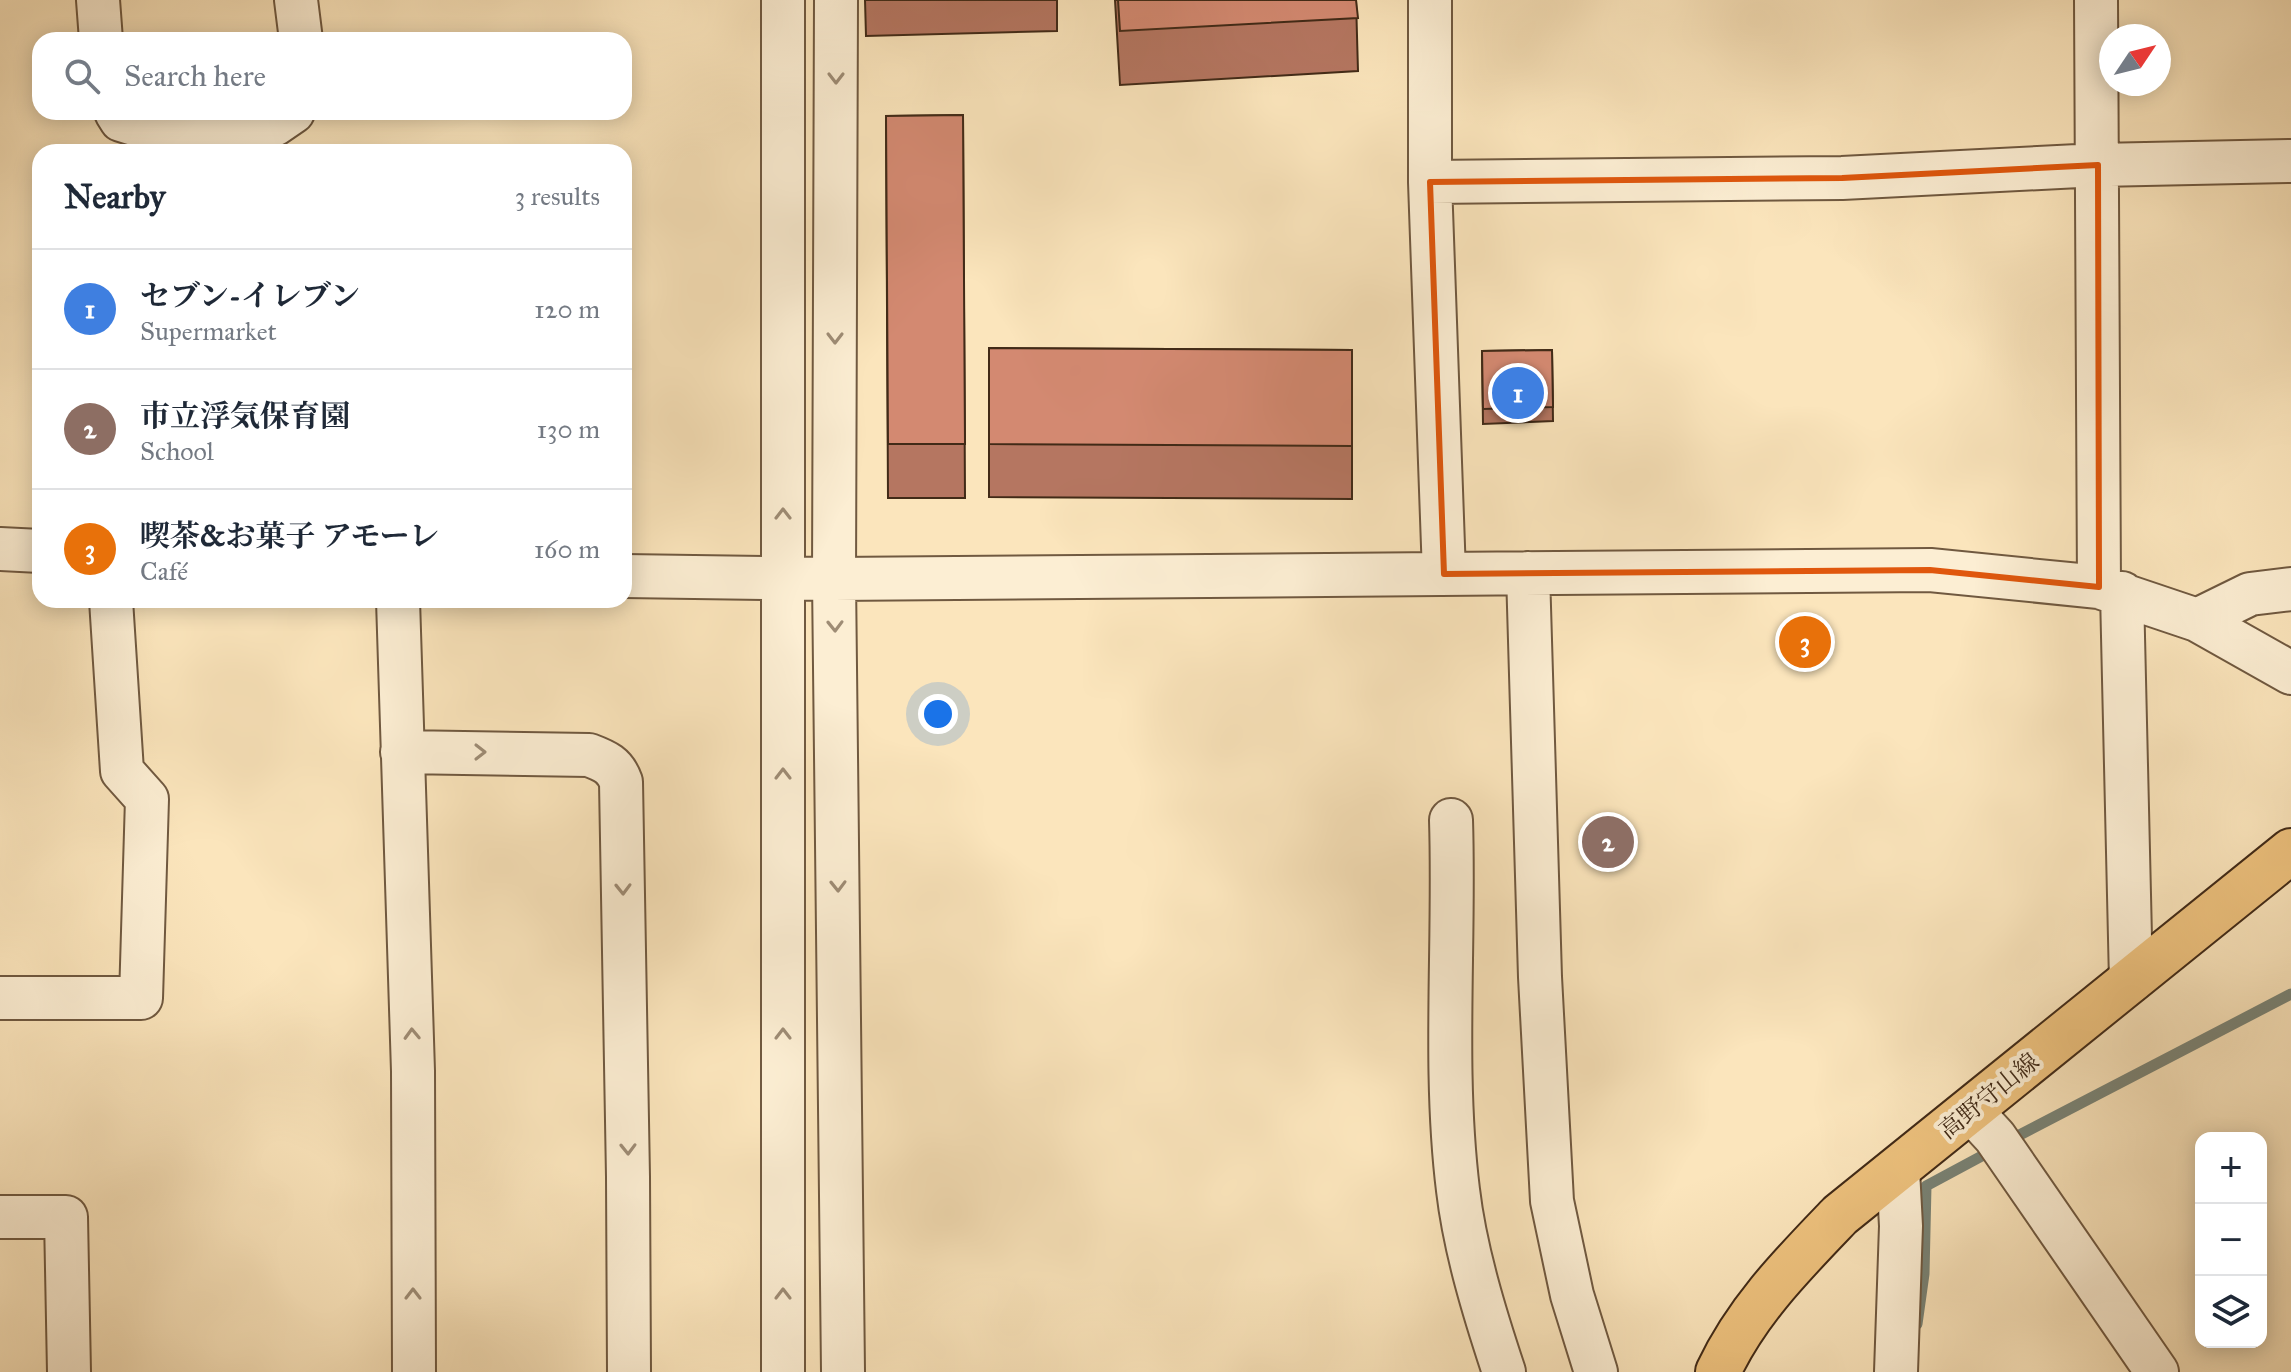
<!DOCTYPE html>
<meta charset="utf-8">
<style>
body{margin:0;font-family:"IM FELL Great Primer","Noto Serif JP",serif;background:#f2f2f3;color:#1f2937}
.controls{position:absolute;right:24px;bottom:24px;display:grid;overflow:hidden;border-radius:16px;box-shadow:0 4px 20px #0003}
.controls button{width:72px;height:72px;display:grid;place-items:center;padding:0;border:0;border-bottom:2px solid #e0e1e3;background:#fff;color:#1f2937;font:40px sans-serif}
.compass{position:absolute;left:2099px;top:24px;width:72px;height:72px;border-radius:50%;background:#fff;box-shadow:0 4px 20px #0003;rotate:55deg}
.you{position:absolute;left:938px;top:714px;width:28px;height:28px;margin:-20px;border:6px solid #fff;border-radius:50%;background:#1a73e8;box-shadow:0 0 0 12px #1a73e833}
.badge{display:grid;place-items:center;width:52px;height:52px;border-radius:50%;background:#8f2418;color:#fff;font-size:26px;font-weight:700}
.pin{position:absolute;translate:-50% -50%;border:4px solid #fff;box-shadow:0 2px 8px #0006}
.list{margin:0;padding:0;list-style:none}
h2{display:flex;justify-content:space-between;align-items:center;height:104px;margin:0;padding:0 32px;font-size:34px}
h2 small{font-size:26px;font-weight:400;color:#747a83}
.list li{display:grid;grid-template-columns:52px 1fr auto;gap:24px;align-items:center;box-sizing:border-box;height:120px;padding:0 32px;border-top:2px solid #e0e1e3}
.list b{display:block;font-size:30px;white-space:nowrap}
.list p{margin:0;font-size:26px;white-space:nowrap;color:#747a83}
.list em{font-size:26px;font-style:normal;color:#747a83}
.icon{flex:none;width:44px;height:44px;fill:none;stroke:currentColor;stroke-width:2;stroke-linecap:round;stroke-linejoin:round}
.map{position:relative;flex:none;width:2291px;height:1372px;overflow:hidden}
.search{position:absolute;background:#fff;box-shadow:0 4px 20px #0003;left:32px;top:32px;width:600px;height:88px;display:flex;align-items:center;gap:20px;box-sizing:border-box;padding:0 28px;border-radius:24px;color:#747a83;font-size:30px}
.panel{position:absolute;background:#fff;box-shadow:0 4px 20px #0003;left:32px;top:144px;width:600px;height:464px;border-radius:24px}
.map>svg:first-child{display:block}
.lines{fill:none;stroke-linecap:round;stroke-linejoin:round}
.stream{stroke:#798376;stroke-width:11}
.minor-casing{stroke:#705940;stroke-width:46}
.major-casing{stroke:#412a17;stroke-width:48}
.minor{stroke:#fceed3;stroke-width:42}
.major{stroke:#eec27e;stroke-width:44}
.wall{fill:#b57661;stroke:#412a17;stroke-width:2}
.building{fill:#d38971;stroke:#412a17;stroke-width:2}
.oneway{stroke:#9e8c75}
.marked{fill:none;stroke:#e0570d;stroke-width:6;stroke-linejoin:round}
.labels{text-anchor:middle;stroke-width:8;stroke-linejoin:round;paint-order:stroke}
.street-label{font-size:24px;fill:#412a17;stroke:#fceed3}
</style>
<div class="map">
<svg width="2291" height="1372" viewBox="0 0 2291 1372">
<rect width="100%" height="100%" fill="#fbe5bc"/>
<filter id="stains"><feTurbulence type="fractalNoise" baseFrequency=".0025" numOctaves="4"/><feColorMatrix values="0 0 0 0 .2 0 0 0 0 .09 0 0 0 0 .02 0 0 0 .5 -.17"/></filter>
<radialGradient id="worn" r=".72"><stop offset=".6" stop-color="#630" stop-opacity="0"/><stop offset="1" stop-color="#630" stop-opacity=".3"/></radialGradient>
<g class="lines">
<path class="stream" d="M2008,1141L2291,994
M1917,1324L1924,1274L1926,1186L1993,1150"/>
<g class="minor-casing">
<path id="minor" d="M98,0L101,40
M296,0L301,40
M836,0L834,579L843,1372
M1430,0V182L1444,574
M2096,0L2099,587
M116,112L121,120L169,135L274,125L293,112
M1430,182L1842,178L2098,165L2291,161
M0,549L40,551
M1528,573L1540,977L1552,1201L1572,1295L1596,1372
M624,576L834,579L1930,570L2099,587L2197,620L2291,673
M2122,593L2131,981
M398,600L413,1071L414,1372
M2197,620L2250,594L2291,589
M402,752L589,755C605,761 615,765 621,782L628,1177L629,1372
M1451,820C1455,943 1443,1068 1458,1190C1465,1250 1485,1315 1504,1372
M0,998H141L147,799L122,771L111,600
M1971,1111L1995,1137L2157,1372
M0,1217H66L69,1372
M783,1372V0
M1896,1372L1901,1226L1898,1170"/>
</g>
<g class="major-casing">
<path id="major" d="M1718,1372C1747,1310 1793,1264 1840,1215L2291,851"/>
</g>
<use href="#minor" class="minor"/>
<use href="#major" class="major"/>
</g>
<path class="wall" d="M865,0H1057V31L866,36Z
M1115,0H1356L1358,71L1120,85Z
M963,115L965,498H888L886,116Z
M989,348L1352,350V499L989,497Z
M1552,350L1553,421L1483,424L1482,351Z"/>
<path class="building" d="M1118,0H1356L1358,18L1120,31Z
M963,115L965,444H888L886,116Z
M989,348L1352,350V446L989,444Z
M1552,350L1553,407L1483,409L1482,351Z"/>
<defs><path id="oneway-chevron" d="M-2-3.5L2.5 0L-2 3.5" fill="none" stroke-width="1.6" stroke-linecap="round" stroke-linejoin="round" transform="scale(2)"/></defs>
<g class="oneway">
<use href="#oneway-chevron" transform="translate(836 78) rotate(90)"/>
<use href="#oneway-chevron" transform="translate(835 338) rotate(90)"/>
<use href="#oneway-chevron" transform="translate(783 514) rotate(-90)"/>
<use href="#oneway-chevron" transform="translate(835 626) rotate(89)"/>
<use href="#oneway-chevron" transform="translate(480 752)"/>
<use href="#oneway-chevron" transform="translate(783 774) rotate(-90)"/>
<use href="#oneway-chevron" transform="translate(838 886) rotate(89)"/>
<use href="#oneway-chevron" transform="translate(623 889) rotate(89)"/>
<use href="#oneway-chevron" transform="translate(412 1034) rotate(-92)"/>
<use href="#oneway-chevron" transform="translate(783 1034) rotate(-90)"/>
<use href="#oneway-chevron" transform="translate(628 1149) rotate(89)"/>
<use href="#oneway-chevron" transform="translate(413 1294) rotate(-90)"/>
<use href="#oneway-chevron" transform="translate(783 1294) rotate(-90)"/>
</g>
<path class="marked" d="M2098,165L2099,587L1930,570L1444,574L1430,182L1842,178Z"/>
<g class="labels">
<g class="street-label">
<text transform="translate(1989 1096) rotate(-39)" y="8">高野守山線</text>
</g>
</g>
<rect width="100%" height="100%" filter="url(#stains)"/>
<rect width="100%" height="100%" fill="url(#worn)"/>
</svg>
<div class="controls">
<button>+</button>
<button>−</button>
<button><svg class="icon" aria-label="layers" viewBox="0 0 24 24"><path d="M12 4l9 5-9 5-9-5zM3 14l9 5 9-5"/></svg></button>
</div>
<svg class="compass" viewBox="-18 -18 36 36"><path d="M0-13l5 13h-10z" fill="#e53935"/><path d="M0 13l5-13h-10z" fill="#747a83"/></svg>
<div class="you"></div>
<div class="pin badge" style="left:1518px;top:393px;background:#3f7fe0">1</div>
<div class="pin badge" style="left:1608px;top:842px;background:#8d6e63">2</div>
<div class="pin badge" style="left:1805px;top:642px;background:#e8710a">3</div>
<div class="search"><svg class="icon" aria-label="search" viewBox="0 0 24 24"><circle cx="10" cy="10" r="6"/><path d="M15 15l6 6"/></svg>Search here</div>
<section class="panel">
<h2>Nearby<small>3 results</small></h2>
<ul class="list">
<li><span class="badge" style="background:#3f7fe0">1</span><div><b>セブン-イレブン</b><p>Supermarket</p></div><em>120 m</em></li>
<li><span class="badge" style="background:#8d6e63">2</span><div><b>市立浮気保育園</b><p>School</p></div><em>130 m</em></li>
<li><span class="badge" style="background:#e8710a">3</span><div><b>喫茶&amp;お菓子 アモーレ</b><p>Café</p></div><em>160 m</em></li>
</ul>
</section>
</div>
